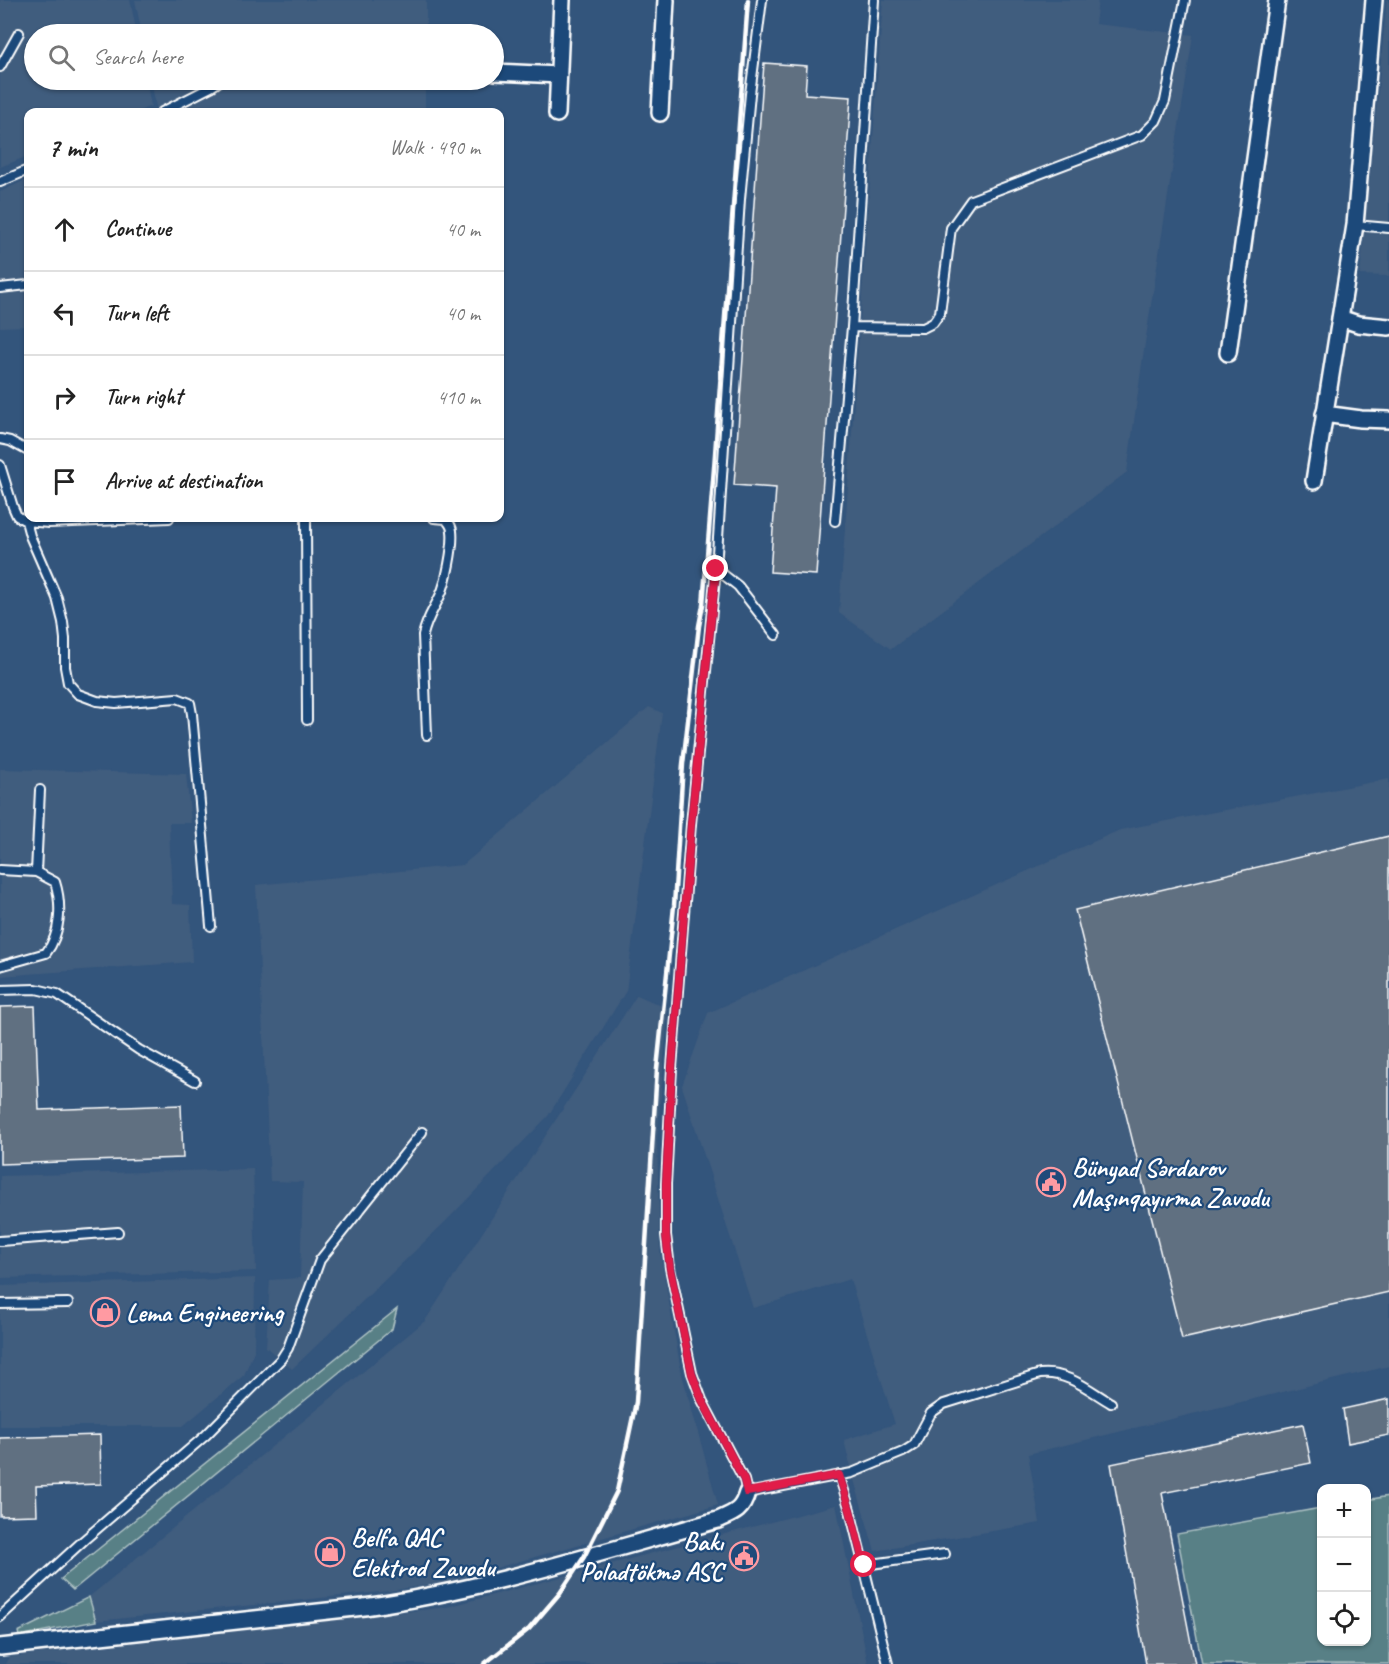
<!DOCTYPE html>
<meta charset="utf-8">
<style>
body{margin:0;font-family:Caveat,sans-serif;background:#f6f6f6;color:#222}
.controls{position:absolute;right:18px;bottom:18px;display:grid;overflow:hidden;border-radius:12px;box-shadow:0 2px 4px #0004}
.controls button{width:54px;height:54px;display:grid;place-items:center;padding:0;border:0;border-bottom:2px solid #e0e0e0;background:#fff;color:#222;font:30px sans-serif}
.stop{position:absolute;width:18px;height:18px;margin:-14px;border:4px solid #e11d48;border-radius:50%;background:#fff}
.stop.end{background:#e11d48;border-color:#fff;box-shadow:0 2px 6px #0008}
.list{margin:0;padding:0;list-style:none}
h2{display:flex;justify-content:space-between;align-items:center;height:78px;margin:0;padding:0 24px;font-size:26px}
h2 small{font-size:20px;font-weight:400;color:#767676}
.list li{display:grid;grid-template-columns:39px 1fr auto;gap:18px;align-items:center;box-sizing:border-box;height:84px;padding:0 24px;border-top:2px solid #e0e0e0}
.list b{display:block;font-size:22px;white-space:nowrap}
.list em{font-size:20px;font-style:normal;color:#767676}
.icon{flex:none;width:33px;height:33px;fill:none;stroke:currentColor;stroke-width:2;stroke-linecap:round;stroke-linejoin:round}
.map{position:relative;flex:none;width:1389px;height:1664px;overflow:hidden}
.search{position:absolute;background:#fff;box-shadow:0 2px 4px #0004;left:24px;top:24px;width:480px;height:66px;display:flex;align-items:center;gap:15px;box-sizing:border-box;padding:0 21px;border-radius:33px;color:#767676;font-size:22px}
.panel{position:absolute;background:#fff;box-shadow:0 2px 4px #0004;left:24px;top:108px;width:480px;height:414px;border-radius:12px}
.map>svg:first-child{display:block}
.built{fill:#415d7e}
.green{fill:#588086;stroke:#acc0c2;stroke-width:1.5}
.building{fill:#617081;stroke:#fff;stroke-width:1.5}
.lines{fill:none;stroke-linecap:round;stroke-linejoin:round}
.service-casing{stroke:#fff;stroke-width:12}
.minor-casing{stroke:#fff;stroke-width:20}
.service{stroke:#1f4a7a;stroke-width:8}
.minor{stroke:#1f4a7a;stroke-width:15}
.rail{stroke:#fff;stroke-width:4.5}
.route{stroke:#e11d48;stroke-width:8}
.labels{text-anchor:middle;stroke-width:4.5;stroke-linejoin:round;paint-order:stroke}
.poi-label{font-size:26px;font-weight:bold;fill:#fff;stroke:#1f4a7a;text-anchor:start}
</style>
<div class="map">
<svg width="1389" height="1664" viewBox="0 0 1389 1664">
<rect width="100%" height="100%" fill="#33557c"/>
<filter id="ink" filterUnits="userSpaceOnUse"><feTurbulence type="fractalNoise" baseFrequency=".0167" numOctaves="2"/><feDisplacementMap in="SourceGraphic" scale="12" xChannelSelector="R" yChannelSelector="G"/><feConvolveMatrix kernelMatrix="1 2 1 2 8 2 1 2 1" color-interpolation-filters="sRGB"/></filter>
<g filter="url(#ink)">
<path class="built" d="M0,0H130L137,34H34V80H146L151,106L136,112H28V156L0,167Z
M135,0H426V34H142Z
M883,0H1098L1095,24L1193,35L1143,356L1127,472L891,649L839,613Z
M1387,0H1389V276L1360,275Z
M151,80H425V112H157Z
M28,179V326L0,327V192Z
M649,707L662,713L626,991L548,1116L446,1221L292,1369L266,1347L270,1280L300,1278L303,1182L270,1181L256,885L463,865Z
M0,769L186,774L191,823H169L172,904L190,905L192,962L0,976Z
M1389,779V1366L1028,1454L1040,1523L875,1551L852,1473L844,1440L895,1424L850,1279L753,1308L682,1086L708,1013L1120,830Z
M637,995L668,1009L657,1140L660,1251L681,1371L718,1505L446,1582L389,1591L96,1621L89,1597L425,1321Z
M253,1169L256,1271L0,1278V1176Z
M255,1278L254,1351L244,1375L183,1426H0V1286Z
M836,1505L868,1664H5L9,1657L447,1607Z"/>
<path class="green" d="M397,1309L392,1329L73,1590L61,1579Z
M1389,1496V1664H1202L1177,1534L1321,1508L1322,1642H1366L1367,1500Z
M89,1597L96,1621L19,1636L18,1632Z"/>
<path class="building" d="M764,63L807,66L805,94L851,97L816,575L770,572L776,488L734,485Z
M1389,836V1292L1182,1339L1075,910Z
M35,1006L39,1110L181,1105L183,1158L0,1164V1007Z
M1389,1399V1435L1348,1443L1343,1409Z
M1303,1424L1311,1463L1162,1493L1195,1664H1146L1111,1464Z
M100,1435L101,1484L36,1486L37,1515L0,1516V1438Z"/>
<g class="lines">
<g class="service-casing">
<path id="service" d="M762,0L750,94L740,199L716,569L691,824L672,1068L666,1184V1235L670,1268L692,1373L702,1400L744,1480L747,1493L852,1473L903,1452L914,1445L931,1413L944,1404L1040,1374C1067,1371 1089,1390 1111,1403
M0,67L19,33
M162,112L211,87L221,80
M0,182L28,170
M1355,225L1389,228
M0,288L28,285
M852,327L923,328L933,323L940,313L951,228L971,200L1142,135L1156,121L1165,101L1185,0
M0,439L10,441L28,451
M0,465L13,507L17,516L26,521L49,523L169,518
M306,518L307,720
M26,521L30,536L57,598L63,622L65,639V667L68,683L78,694L97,701L116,703L177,698L190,703L192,714L211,926
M835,521L852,327L874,0
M716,569L738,586L776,635
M427,735L423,635C427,618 433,611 440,596C446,584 454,545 452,531C452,526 449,523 446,519L434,518
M0,870L36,872L40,790
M0,966L46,953C61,934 62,904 55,882L36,872
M0,990L36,989L57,994L139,1050L195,1081
M0,1241L118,1232
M0,1304L68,1303
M839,1475L850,1510L888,1664
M864,1565L945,1554
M0,1617L84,1540L206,1435L281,1359L288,1348L320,1260L422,1132"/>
</g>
<g class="minor-casing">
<path id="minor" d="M494,72L559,75
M660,113L666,0
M557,114L562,0
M1340,318L1358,324L1389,327
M1228,353L1277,0
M1324,414L1361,419L1389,420
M1314,481L1355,225L1374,0
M0,1647L364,1607C484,1590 601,1552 718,1520C734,1513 742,1511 747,1493"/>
</g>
<use href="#service" class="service"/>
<use href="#minor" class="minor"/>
<path class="rail" d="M484,1664L529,1629L560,1593L584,1557L617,1491L636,1402L657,1069L674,906L683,764L699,626L703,605L714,468L748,0"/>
</g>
</g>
<g class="lines" filter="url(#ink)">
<path class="route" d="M716,569L691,824L672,1068L666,1184V1235L670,1269L692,1374L702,1400L744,1480L747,1492L839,1475L850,1510L864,1565"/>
</g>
<defs>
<g id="civic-ring" transform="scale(1.5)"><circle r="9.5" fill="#1f4a7a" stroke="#ff9aa2" stroke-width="1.5"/><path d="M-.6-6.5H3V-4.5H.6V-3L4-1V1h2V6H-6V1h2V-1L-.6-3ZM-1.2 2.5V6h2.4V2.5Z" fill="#ff9aa2"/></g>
<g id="shop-ring" transform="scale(1.5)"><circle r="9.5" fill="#1f4a7a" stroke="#ff9aa2" stroke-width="1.5"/><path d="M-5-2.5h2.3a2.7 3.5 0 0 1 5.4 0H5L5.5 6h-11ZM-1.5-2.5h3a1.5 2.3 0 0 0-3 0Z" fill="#ff9aa2"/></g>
</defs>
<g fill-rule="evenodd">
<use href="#civic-ring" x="1051" y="1182"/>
<use href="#shop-ring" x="105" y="1312"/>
<use href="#shop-ring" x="330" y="1552"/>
<use href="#civic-ring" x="744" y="1556"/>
</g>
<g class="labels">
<g class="poi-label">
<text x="1072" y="1176">Bünyad Sərdarov<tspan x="1072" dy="30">Maşınqayırma Zavodu</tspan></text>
<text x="126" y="1321">Lema Engineering</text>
<text x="351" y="1546">Belfa QAC<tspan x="351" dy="30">Elektrod Zavodu</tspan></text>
<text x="723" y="1550" text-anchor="end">Bakı<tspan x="723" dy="30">Poladtökmə ASC</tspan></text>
</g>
</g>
</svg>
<div class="controls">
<button>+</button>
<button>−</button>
<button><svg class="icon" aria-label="locate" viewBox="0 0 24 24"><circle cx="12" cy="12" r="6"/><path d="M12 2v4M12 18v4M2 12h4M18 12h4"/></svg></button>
</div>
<div class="stop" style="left:864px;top:1565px"></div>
<div class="stop end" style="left:716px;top:569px"></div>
<div class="search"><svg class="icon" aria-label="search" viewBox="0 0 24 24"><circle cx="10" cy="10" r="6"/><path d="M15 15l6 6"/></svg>Search here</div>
<section class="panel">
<h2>7 min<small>Walk · 490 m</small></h2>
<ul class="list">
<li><svg class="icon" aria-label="ahead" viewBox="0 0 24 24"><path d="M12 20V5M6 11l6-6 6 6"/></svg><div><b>Continue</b></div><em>40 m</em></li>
<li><svg class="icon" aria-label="left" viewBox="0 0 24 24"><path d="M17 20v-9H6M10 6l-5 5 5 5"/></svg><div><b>Turn left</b></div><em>40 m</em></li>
<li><svg class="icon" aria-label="right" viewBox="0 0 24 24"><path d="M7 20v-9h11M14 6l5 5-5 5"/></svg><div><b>Turn right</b></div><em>410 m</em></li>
<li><svg class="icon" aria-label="arrive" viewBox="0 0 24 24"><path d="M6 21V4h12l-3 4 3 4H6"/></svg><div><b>Arrive at destination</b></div></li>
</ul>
</section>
</div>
